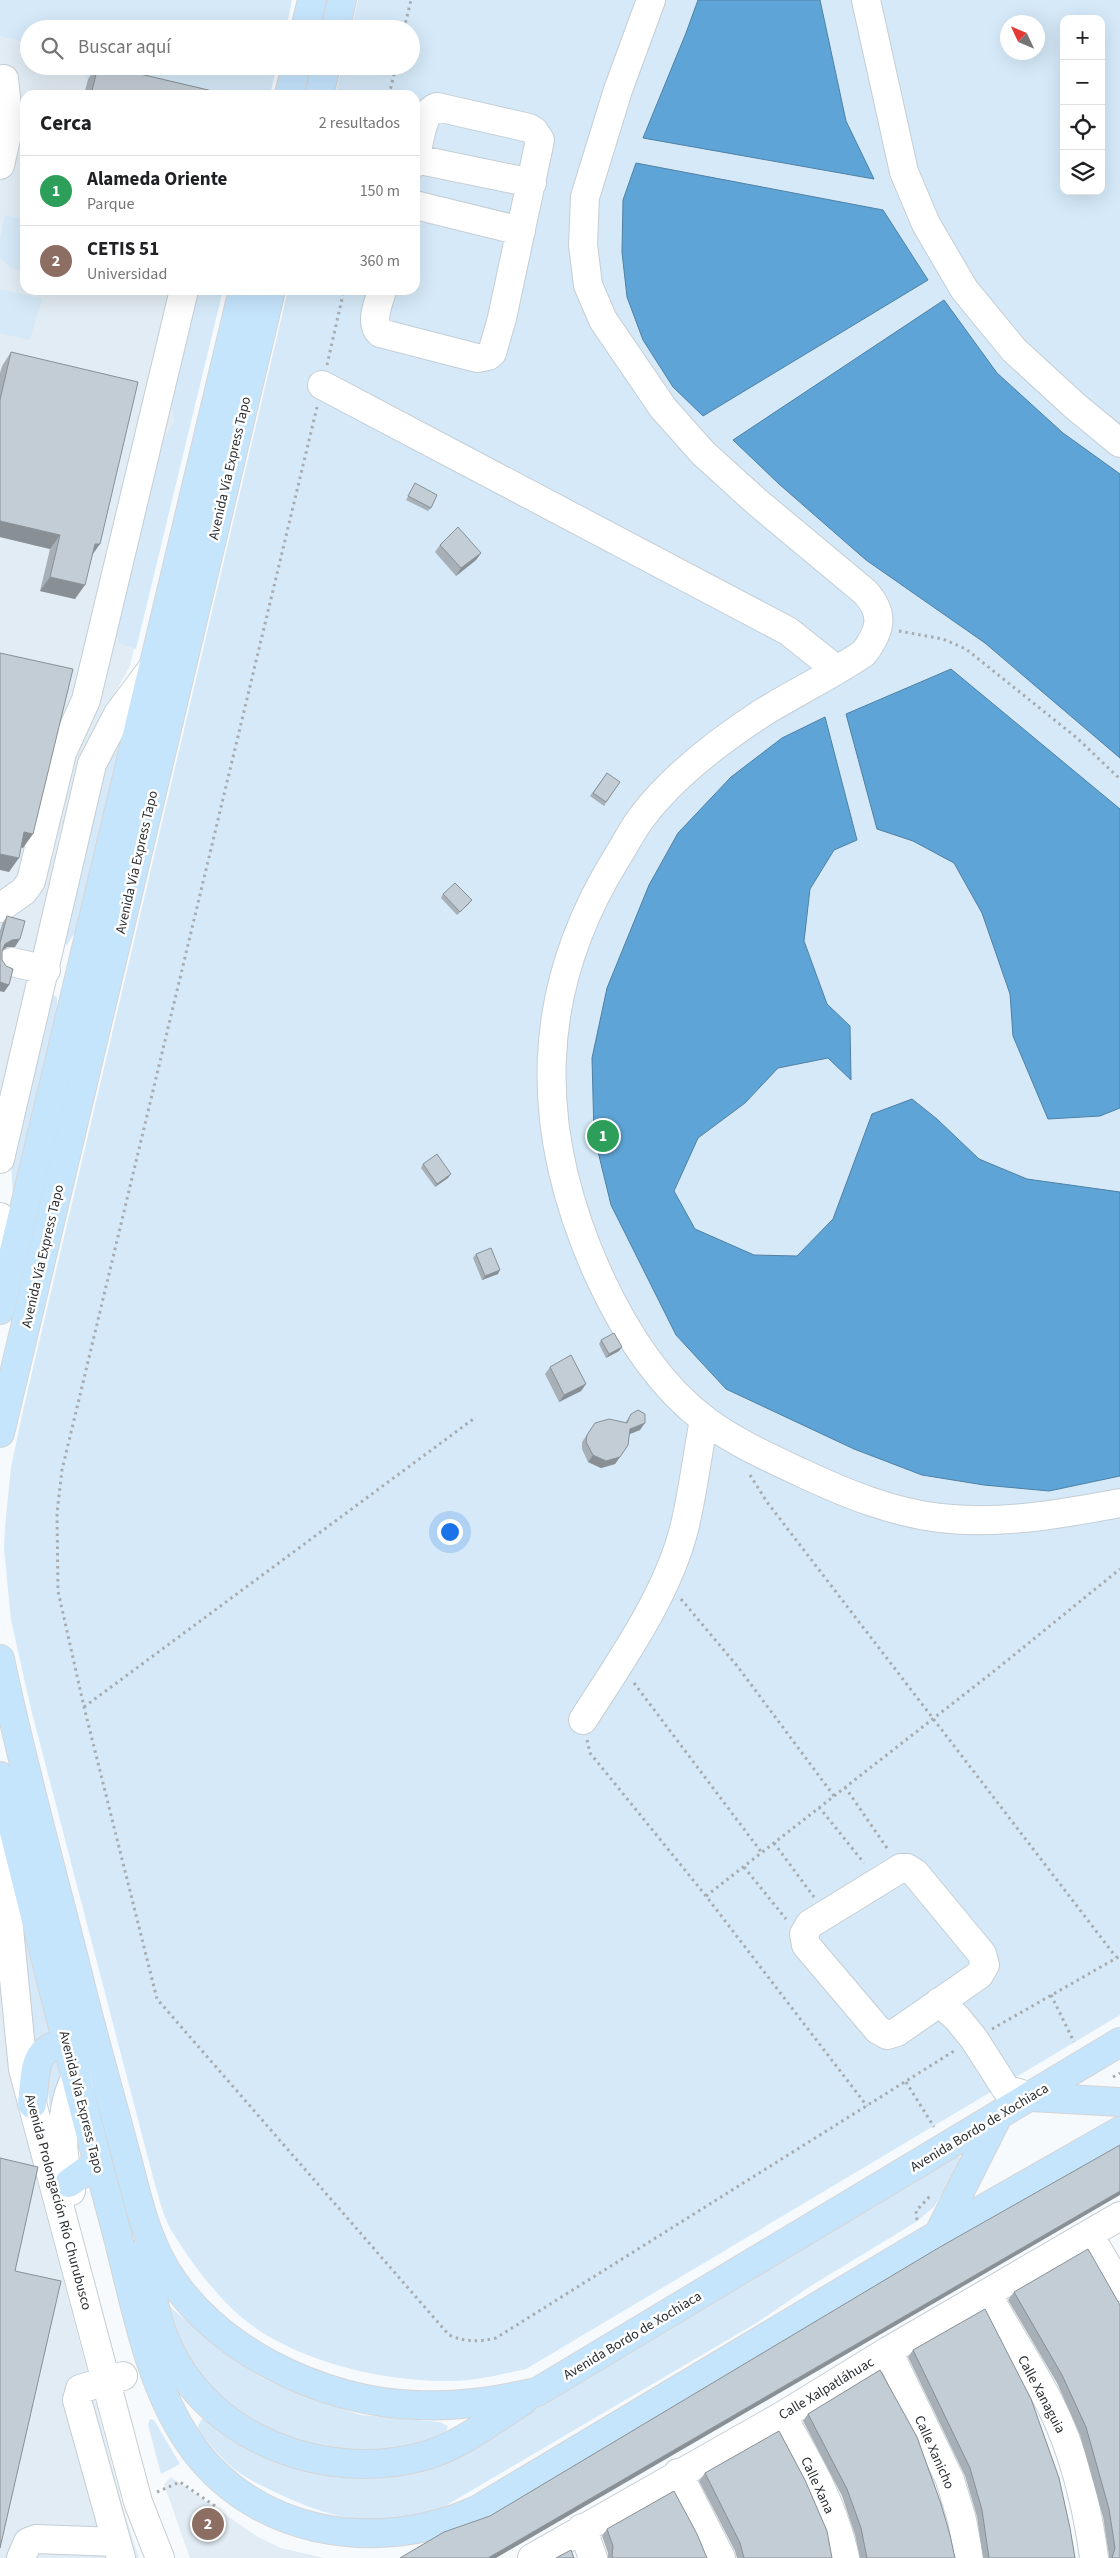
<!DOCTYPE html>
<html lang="es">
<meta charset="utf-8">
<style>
body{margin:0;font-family:"Source Sans 3",sans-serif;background:#f6f6f6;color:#202124}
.controls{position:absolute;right:15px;top:15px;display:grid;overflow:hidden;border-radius:10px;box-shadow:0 5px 20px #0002}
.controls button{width:45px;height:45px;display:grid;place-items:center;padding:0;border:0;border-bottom:1px solid #e0e0e0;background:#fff;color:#202124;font:25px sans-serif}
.compass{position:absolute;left:1000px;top:15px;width:45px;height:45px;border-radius:50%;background:#fff;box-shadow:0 5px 20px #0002;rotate:314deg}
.you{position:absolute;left:449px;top:1531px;width:18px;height:18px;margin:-12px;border:4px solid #fff;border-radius:50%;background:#1a73e8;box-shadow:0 0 0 8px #1a73e833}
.badge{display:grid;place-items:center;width:32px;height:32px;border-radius:50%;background:#7c3aed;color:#fff;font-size:16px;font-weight:700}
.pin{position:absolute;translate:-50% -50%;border:2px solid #fff;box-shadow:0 1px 5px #0006}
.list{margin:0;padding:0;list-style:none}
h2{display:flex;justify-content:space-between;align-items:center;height:65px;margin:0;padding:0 20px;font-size:21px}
h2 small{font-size:16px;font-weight:400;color:#757577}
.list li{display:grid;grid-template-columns:32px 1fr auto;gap:15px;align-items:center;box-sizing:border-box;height:70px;padding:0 20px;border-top:1px solid #e0e0e0}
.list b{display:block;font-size:19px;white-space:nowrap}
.list p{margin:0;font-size:16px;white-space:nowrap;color:#757577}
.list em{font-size:16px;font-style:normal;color:#757577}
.icon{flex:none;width:28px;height:28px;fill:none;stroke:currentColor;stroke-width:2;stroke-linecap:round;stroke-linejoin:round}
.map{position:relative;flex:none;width:1120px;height:2558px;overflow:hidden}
.search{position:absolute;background:#fff;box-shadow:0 5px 20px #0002;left:20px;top:20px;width:400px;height:55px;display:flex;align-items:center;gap:12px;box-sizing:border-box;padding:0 18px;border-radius:28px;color:#757577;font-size:19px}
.panel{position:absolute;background:#fff;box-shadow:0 5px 20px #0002;left:20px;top:90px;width:400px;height:205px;border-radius:15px}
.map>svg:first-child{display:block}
.built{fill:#e2ecf4}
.green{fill:#d5e9f8;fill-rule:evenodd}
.water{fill:#5ea4d6;stroke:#4f81a5}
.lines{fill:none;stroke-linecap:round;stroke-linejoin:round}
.minor-casing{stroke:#c4ced5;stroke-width:30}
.major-casing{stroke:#d5d5d6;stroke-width:30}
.path{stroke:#a8acaf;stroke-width:3;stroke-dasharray:2.5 4;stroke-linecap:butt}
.minor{stroke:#fff;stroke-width:28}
.major{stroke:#c5e5fd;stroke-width:28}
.wall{fill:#a8b0b7}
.shaded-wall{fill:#889095}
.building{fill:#c3cdd5;stroke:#889095}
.labels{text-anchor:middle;stroke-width:5;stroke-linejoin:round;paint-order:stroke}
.street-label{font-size:14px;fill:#2b2f32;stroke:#fff}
</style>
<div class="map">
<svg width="1120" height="2558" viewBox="0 0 1120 2558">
<rect width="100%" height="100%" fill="#f6fafd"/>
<path class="built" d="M0,0L29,29V66H272L265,95H25V290H219L130,666L79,759L0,1095Z
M0,1966L12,2085L124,2511L139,2558H0Z
M171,2477L258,2537L281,2548L324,2558H190L164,2484Z"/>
<path class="green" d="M0,0H292L286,29H29V43L0,36Z
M358,0H1120V2015L526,2369C502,2374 476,2381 451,2381C384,2382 292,2361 240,2316C221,2299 203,2278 188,2256C182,2246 173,2235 168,2224C162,2211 158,2195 154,2181L31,1709L11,1620L4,1549L5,1527L11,1467L24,1406L288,290H415V95H335L342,66H411V29H351ZM1064,19H1101V191H1064ZM1008,22H1038V52H1008Z
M75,66H277L270,95H159L88,79Z
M5,215L25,219V272L11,268L0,258V240Z
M0,289L42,299L30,340L0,333Z
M193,290H223L136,649L119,643L115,632L146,488L164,439L174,421L171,403Z
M124,733L79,926L67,945L64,943L104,770Z
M53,995L57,997V1035L13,1198L11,1161Z
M19,1920H26L56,2029L31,2050Z
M57,2055L64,2063L54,2143L47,2082L48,2070Z
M956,2155L962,2159L957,2170L934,2207L916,2222L809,2287L758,2322L440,2509C378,2529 336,2521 277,2493C262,2486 247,2479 234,2469C221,2458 210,2444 199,2432L198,2426L201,2420L207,2417L267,2457L305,2470L343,2476L460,2453Z
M168,2305L217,2347L262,2378L305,2397L361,2415L440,2422L448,2426L446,2431C434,2439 417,2444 403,2446C344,2457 270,2442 222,2403C212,2395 188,2365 180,2353C173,2341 171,2319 168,2305Z
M150,2419L154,2420L180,2464L161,2474L148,2425Z"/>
<path class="water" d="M698,0H820L846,121L874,179L643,138L686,33Z
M636,163L883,210L928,280L703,416L673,387L643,340L627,297L622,252L623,200Z
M944,300L997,373L1063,433L1120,474V758L985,643L866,560L779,484L733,440Z
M951,669L1120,809V1108L1100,1116L1048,1119L1013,1036L1010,994L982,913L954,863L913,841L877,829L846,714Z
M825,717L857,840L834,850L810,889L804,941L827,1004L850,1026L851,1080L828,1058L778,1068L745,1103L698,1138L674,1191L695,1229L754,1255L797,1256L833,1219L872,1114L912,1099L937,1119L979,1159L1027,1179L1120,1192V1476L1049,1491L984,1485L922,1475L854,1449L726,1389L676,1335L611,1205L594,1135L592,1058L607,988L649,885L678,833L731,777L782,738Z"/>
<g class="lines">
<g class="minor-casing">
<path id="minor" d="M651,0L618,90L585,197L583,245L588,285L603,320L663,408L703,453L757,502L865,592C885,614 881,630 864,653C832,675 796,692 762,713C719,741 673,776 642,817C632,830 625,845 616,859C532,995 534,1132 599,1276C624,1330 657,1384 705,1420C734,1442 770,1458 802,1473C847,1494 891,1512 940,1518C1000,1525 1062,1514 1120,1503
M866,0L904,172L926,224L964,289L1014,350L1075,406L1120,443
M415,159L532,183
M0,165L9,126L4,79
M415,205L521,231
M382,290C379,303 369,322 380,333L477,358L488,356L492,353L502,318L540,140L534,131L529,128L437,107C420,113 419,147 415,163
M322,385L788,631L837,670
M0,908L24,891L31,881L62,753L86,700L184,290
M12,962L46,970
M0,1159L92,764L118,714L154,666
M0,1217L13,1255
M583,1720C620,1662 667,1596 684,1529C693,1493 697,1456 704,1420
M0,1838L23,2069L138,2502L160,2558
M901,1868H907L915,1873L982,1954L985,1965L979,1975L897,2032L887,2035L878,2030L806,1945L804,1934L810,1924Z
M939,2002L957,2018L974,2039L1006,2089L1031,2097
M71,2191C61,2156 58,2110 76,2077L88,2074
M1089,2235L1120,2287
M987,2294C1007,2331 1031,2366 1050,2404C1073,2448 1088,2509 1094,2558
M888,2351L950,2480L962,2520L969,2558
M782,2416C808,2461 834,2506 845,2558
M678,2473L721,2558
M582,2528L593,2558
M21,2558L28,2542L36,2539L116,2542
M121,2558L77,2400L80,2389L123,2376
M532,2558L782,2416L888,2351L1120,2216"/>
</g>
<g class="major-casing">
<path id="major" d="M305,29L312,0
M335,29L342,0
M289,95L296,66
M319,95L326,66
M0,1310L243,290
M0,1433L271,290
M0,1659C23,1769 54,1878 81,1987C95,2043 111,2099 126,2155C136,2192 144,2232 163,2265C210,2349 322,2402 416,2405C458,2407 496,2401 537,2392L1120,2042
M0,1776C38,1926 74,2077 115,2226C134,2297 147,2381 189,2442C253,2536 378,2555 477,2510L927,2241L1120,2131
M1031,2097L1120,2102
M32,2104C37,2055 33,2048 85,2037
M69,2183L87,2170L101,2175
M938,2235L997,2118
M148,2246C149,2279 153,2314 167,2345C209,2439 324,2482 420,2457C457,2448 491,2421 523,2401"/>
</g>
<path class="path" d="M404,29L411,0
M389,95L396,66
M327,365L344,290
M317,407L62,1470L57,1513L58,1591L84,1707L157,1999L449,2335C465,2342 478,2342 496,2338L954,2051
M899,631L943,639L966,649L1077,738L1120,779
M750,1475L767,1502L1116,1957
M681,1599L738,1667L834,1796
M634,1683L762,1853
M84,1707L476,1417
M587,1740L590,1753L706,1896L867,2106
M845,1787L889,1851
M819,1807L864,1863
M774,1843L814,1897
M744,1867L786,1919
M706,1896L993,1672L1120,1569
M1051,1995L1074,2042
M992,2029L1120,1956
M1113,2077L1120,2073
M906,2082L934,2127
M917,2220L916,2211L931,2195
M157,2492L180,2482L215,2506L217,2503"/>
<use href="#minor" class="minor"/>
<use href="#major" class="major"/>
</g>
<path class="wall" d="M97,66H106L221,95H84L88,79Z
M11,352L92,555L75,599L40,591L50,549L0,537V373L2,366Z
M415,483L431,508L428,511L406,500Z
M440,545L481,553L476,560L456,576L435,552Z
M607,773L620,782L604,806L590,796Z
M443,894L472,900L469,904L457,915L441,898Z
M7,916L15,947H7L2,951V960L6,966L9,985L4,992L0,991V931L2,924Z
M423,1164L448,1178L435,1187L421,1168Z
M476,1254L498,1274L482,1280L473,1258Z
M601,1340L619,1351L606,1358L599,1344Z
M550,1367L586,1384L581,1391L559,1402L545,1374Z
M631,1414L640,1430L629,1434L628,1445L615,1464L601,1468L588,1462L582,1449V1442L595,1423H625Z
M1014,2292L1120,2305V2558H1109V2556L1103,2517L1080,2435L1057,2383L1008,2300Z
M913,2350L1075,2558H983L977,2517L965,2476L908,2357Z
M808,2414L955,2558H860L855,2535L842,2496L803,2421Z
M705,2473L832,2558H737L735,2551L699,2481Z
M607,2529L707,2558H608V2553L602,2536Z"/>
<path class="shaded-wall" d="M0,521L60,535L50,549L0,537Z
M95,544H100L90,558Z
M481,553L476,560L456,576L461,568Z
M50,577L85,585L75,599L40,591Z
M24,832L33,834L23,848L15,846Z
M0,854L19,858L9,872L0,870Z
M20,939L15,947H7L0,952L5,944L12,940Z
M0,982L9,985L4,992L0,991Z
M451,1174L448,1178L435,1187L437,1184Z
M500,1270L498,1274L482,1280L485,1276Z
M622,1347L619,1351L606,1358L609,1354Z
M586,1384L581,1391L559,1402L564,1395Z
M645,1423L640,1430L625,1436L630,1429Z
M593,1455L620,1457L615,1464L601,1468L588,1462Z
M1120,2191V2195L496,2558H488Z"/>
<path class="building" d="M98,66H106L221,93V95H91Z
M11,352L138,382L100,544H95L85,585L50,577L60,535L0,521V400Z
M415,483L437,495L431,508L408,496Z
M458,527L481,553L461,568L440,545Z
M0,653L73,669L33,834L24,832L19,858L0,854Z
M607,773L620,782L606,802L593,793Z
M455,883L472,900L460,912L443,894Z
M7,916L25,921L20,939L12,940L5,944L2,951V960L6,966L13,969L9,985L0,982V943Z
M437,1154L451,1174L437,1184L423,1164Z
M491,1248L500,1270L485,1276L476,1254Z
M614,1333L622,1347L609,1354L601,1340Z
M571,1355L586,1384L564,1395L550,1367Z
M638,1410L645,1414V1423L630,1429L628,1445L620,1457L606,1461L593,1455L586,1442L587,1435L595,1423L609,1419L627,1423L631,1414Z
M1120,2145V2191L488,2558H400L444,2532L490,2516L940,2247Z
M0,2158L38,2167L15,2271L61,2281L0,2548Z
M1088,2249L1120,2305V2558H1112L1115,2548L1109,2509L1086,2427L1062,2375L1014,2292Z
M985,2309L1031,2399L1059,2478L1070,2528L1075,2558H989L982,2510L970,2468L913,2350Z
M880,2370L917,2437L941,2504L950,2535L955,2558H867L861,2528L847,2489L808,2414Z
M779,2431L805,2480L827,2531L832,2558H744L740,2543L705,2473Z
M674,2491L697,2534L707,2558H613L612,2556L613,2546L607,2529Z
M571,2550L574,2558H556Z"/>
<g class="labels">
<g class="street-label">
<text transform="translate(229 468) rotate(-77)" y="5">Avenida Vía Express Tapo</text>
<text transform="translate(136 862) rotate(-77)" y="5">Avenida Vía Express Tapo</text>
<text transform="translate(42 1256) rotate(-77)" y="5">Avenida Vía Express Tapo</text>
<text transform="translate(82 2102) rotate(76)" y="5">Avenida Vía Express Tapo</text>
<text transform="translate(979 2127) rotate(-31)" y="5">Avenida Bordo de Xochiaca</text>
<text transform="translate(59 2202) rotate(75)" y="5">Avenida Prolongación Río Churubusco</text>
<text transform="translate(632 2335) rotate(-31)" y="5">Avenida Bordo de Xochiaca</text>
<text transform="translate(826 2388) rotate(-31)" y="5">Calle Xalpatláhuac</text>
<text transform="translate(1042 2394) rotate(62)" y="5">Calle Xanaguia</text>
<text transform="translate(935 2452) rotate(66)" y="5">Calle Xanicho</text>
<text transform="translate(818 2485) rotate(65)" y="5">Calle Xana</text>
</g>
</g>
</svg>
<div class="controls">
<button>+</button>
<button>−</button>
<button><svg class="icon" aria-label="locate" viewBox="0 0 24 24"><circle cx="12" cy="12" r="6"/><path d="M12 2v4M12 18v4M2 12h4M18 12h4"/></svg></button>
<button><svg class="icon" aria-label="layers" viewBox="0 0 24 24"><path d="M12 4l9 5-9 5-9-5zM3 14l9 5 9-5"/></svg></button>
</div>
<svg class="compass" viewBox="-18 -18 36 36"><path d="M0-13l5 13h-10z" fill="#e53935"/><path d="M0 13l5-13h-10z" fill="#757577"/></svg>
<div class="you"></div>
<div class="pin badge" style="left:603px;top:1136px;background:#2e9e5b">1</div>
<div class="pin badge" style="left:208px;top:2524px;background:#8d6e63">2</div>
<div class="search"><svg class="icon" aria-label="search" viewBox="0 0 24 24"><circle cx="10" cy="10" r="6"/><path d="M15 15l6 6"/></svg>Buscar aquí</div>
<section class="panel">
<h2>Cerca<small>2 resultados</small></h2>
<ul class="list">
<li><span class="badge" style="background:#2e9e5b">1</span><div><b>Alameda Oriente</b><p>Parque</p></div><em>150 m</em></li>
<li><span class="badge" style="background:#8d6e63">2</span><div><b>CETIS 51</b><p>Universidad</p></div><em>360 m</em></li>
</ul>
</section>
</div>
